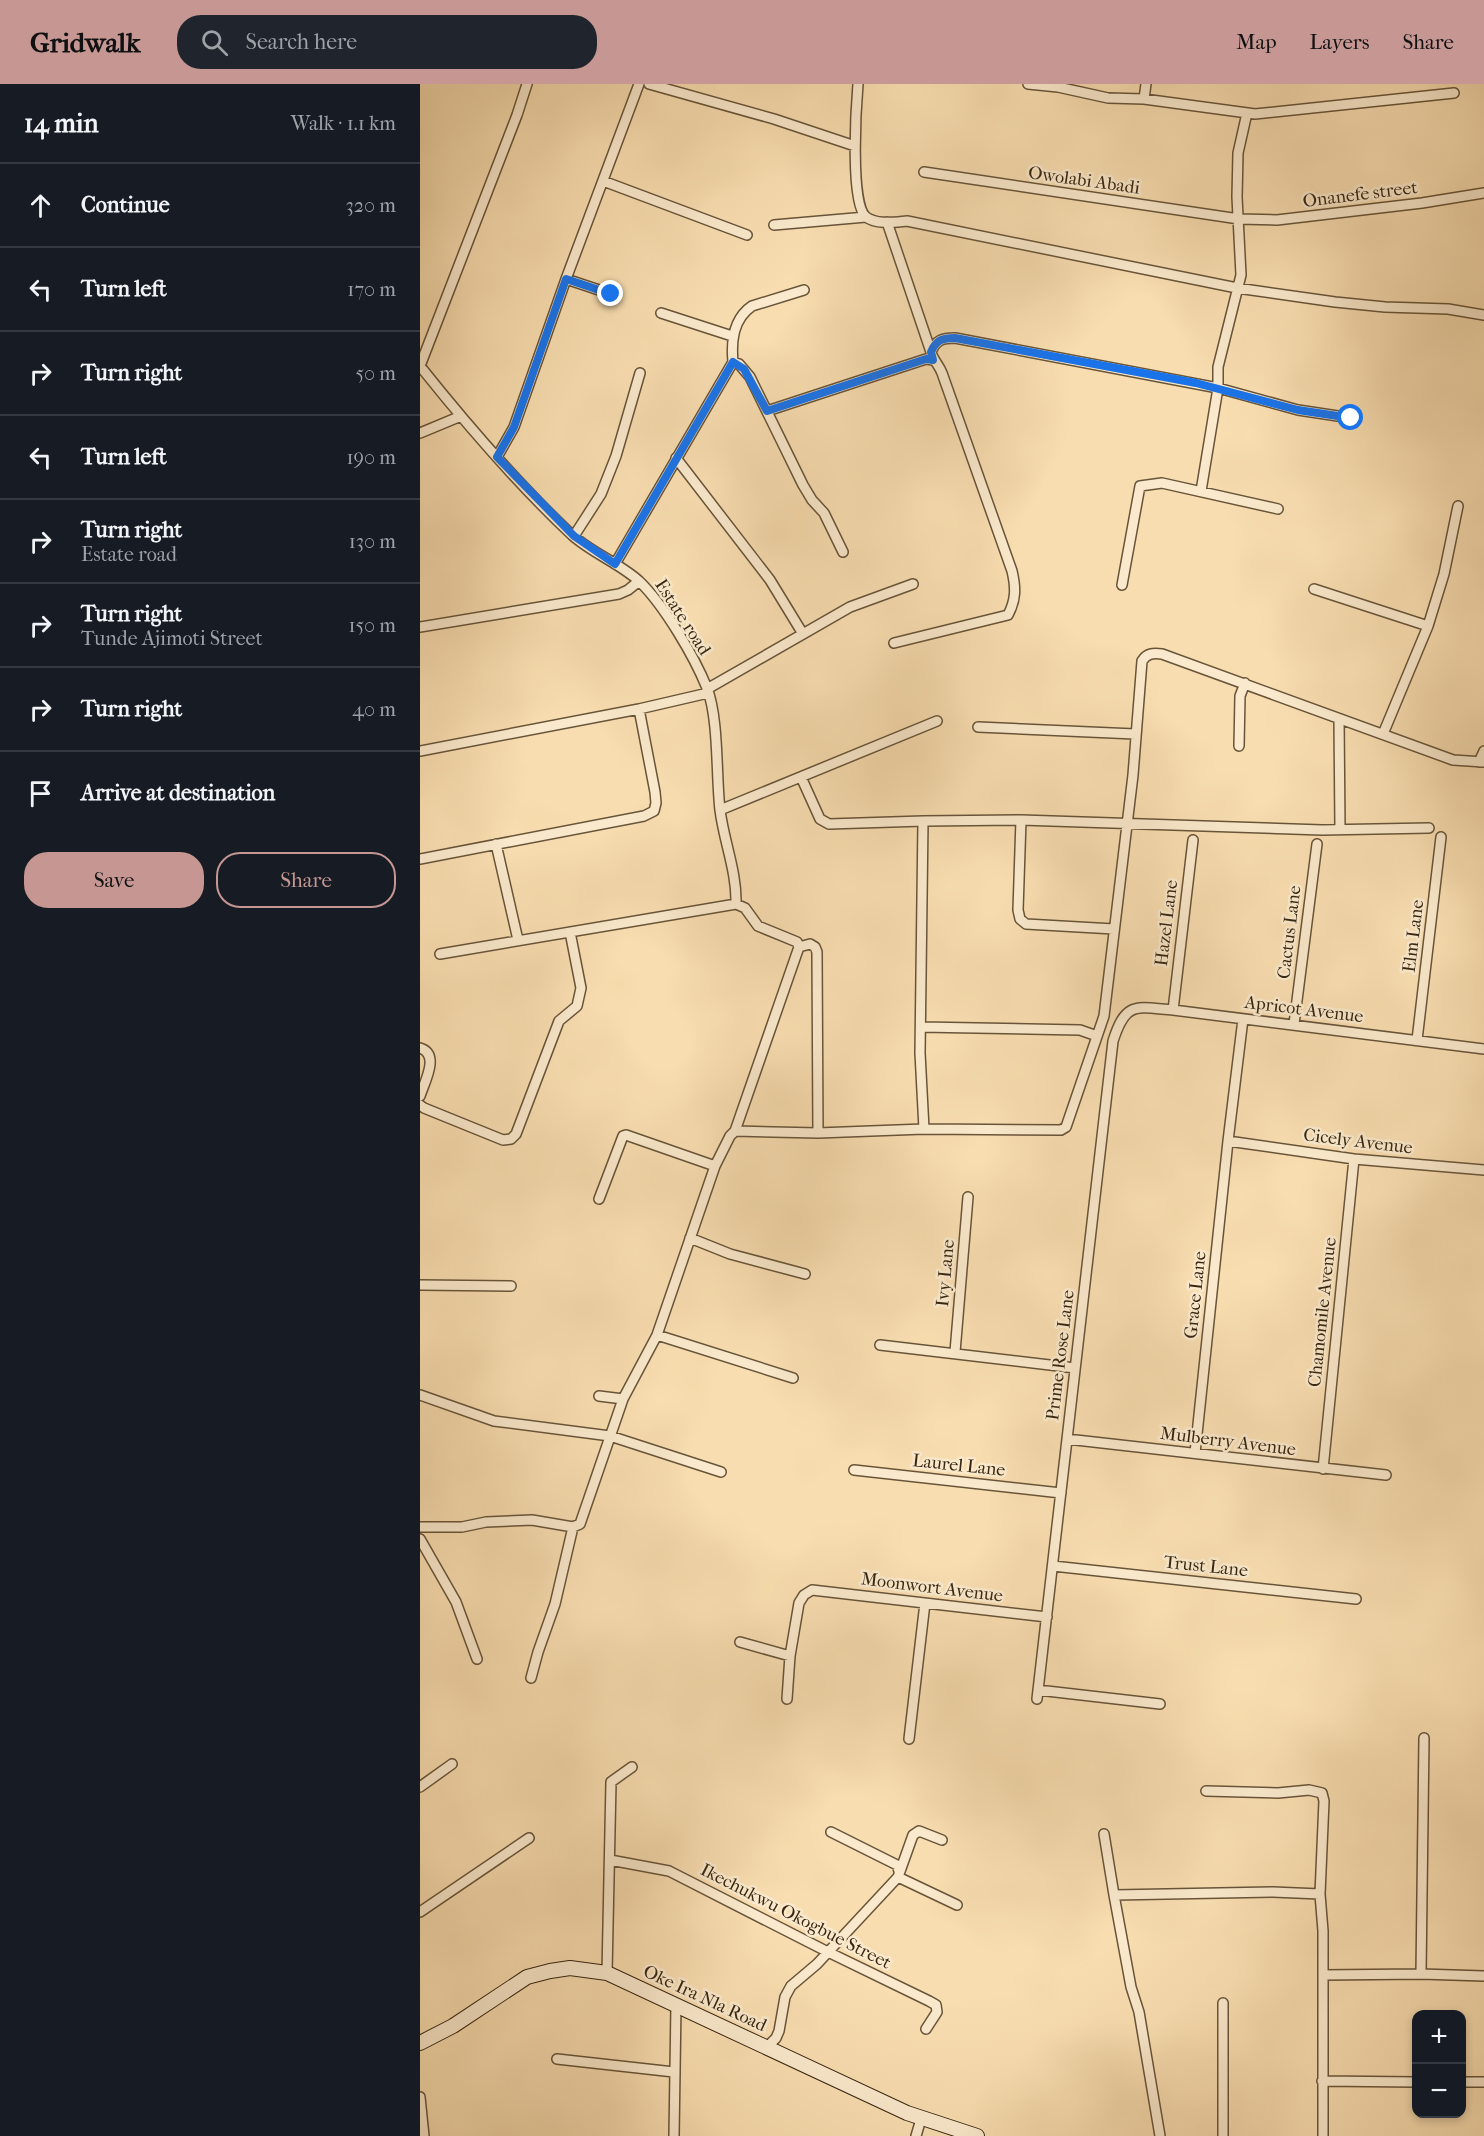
<!DOCTYPE html>
<meta charset="utf-8">
<style>
body{margin:0;font-family:"IM FELL French Canon",serif;background:#20242c;color:#f1f3f6}
.controls{position:absolute;right:18px;bottom:18px;display:grid;overflow:hidden;border-radius:12px;box-shadow:0 3px 9px #0003}
.controls button{width:54px;height:54px;display:grid;place-items:center;padding:0;border:0;border-bottom:2px solid #363941;background:#171b24;color:#f1f3f6;font:30px sans-serif}
.stop{position:absolute;width:18px;height:18px;margin:-14px;border:4px solid #1a73e8;border-radius:50%;background:#fff}
.stop.end{background:#1a73e8;border-color:#fff;box-shadow:0 2px 6px #0008}
.list{margin:0;padding:0;list-style:none}
h2{display:flex;justify-content:space-between;align-items:center;height:78px;margin:0;padding:0 24px;font-size:26px}
h2 small{font-size:20px;font-weight:400;color:#9ea1a6}
.list li{display:grid;grid-template-columns:39px 1fr auto;gap:18px;align-items:center;box-sizing:border-box;height:84px;padding:0 24px;border-top:2px solid #363941}
.list b{display:block;font-size:22px;white-space:nowrap}
.list p{margin:0;font-size:20px;white-space:nowrap;color:#9ea1a6}
.list em{font-size:20px;font-style:normal;color:#9ea1a6}
.actions{display:flex;gap:12px;padding:18px 24px}
.actions a{flex:1;padding:14px 0;border:2px solid #c59692;border-radius:24px;text-align:center;font-size:21px;color:#c59692}
.actions .main{background:#c59692;color:#111}
.icon{flex:none;width:33px;height:33px;fill:none;stroke:currentColor;stroke-width:2;stroke-linecap:round;stroke-linejoin:round}
.map{position:relative;flex:none;width:1064px;height:2052px;overflow:hidden}
header{display:flex;align-items:center;gap:36px;box-sizing:border-box;height:84px;padding:0 30px;background:#c59692;color:#111}
header strong{font-size:28px}
nav{display:flex;gap:33px;margin-inline-start:auto;font-size:21px}
.search{width:420px;height:54px;background:#20242c;display:flex;align-items:center;gap:15px;box-sizing:border-box;padding:0 21px;border-radius:24px;color:#9ea1a6;font-size:22px}
main{display:flex}
aside{flex:1;background:#171b24}
.map>svg:first-child{display:block}
.lines{fill:none;stroke-linecap:round;stroke-linejoin:round}
.street-casing{stroke:#685439;stroke-width:12}
.secondary-casing{stroke:#382611;stroke-width:16}
.street{stroke:#fae9cc;stroke-width:9}
.secondary{stroke:#fae9cc;stroke-width:14}
.route{stroke:#1a73e8;stroke-width:8}
.labels{text-anchor:middle;stroke-width:5;stroke-linejoin:round;paint-order:stroke}
.street-label{font-size:18px;fill:#382611;stroke:#fae9cc}
</style>
<header>
<strong>Gridwalk</strong>
<div class="search"><svg class="icon" aria-label="search" viewBox="0 0 24 24"><circle cx="10" cy="10" r="6"/><path d="M15 15l6 6"/></svg>Search here</div>
<nav><a>Map</a><a>Layers</a><a>Share</a></nav>
</header>
<main>
<aside>
<h2>14 min<small>Walk · 1.1 km</small></h2>
<ul class="list">
<li><svg class="icon" aria-label="ahead" viewBox="0 0 24 24"><path d="M12 20V5M6 11l6-6 6 6"/></svg><div><b>Continue</b></div><em>320 m</em></li>
<li><svg class="icon" aria-label="left" viewBox="0 0 24 24"><path d="M17 20v-9H6M10 6l-5 5 5 5"/></svg><div><b>Turn left</b></div><em>170 m</em></li>
<li><svg class="icon" aria-label="right" viewBox="0 0 24 24"><path d="M7 20v-9h11M14 6l5 5-5 5"/></svg><div><b>Turn right</b></div><em>50 m</em></li>
<li><svg class="icon" aria-label="left" viewBox="0 0 24 24"><path d="M17 20v-9H6M10 6l-5 5 5 5"/></svg><div><b>Turn left</b></div><em>190 m</em></li>
<li><svg class="icon" aria-label="right" viewBox="0 0 24 24"><path d="M7 20v-9h11M14 6l5 5-5 5"/></svg><div><b>Turn right</b><p>Estate road</p></div><em>130 m</em></li>
<li><svg class="icon" aria-label="right" viewBox="0 0 24 24"><path d="M7 20v-9h11M14 6l5 5-5 5"/></svg><div><b>Turn right</b><p>Tunde Ajimoti Street</p></div><em>150 m</em></li>
<li><svg class="icon" aria-label="right" viewBox="0 0 24 24"><path d="M7 20v-9h11M14 6l5 5-5 5"/></svg><div><b>Turn right</b></div><em>40 m</em></li>
<li><svg class="icon" aria-label="arrive" viewBox="0 0 24 24"><path d="M6 21V4h12l-3 4 3 4H6"/></svg><div><b>Arrive at destination</b></div></li>
</ul>
<div class="actions"><a class="main">Save</a><a>Share</a></div>
</aside>
<div class="map">
<svg width="1064" height="2052" viewBox="0 0 1064 2052">
<rect width="100%" height="100%" fill="#f8ddb0"/>
<filter id="stains"><feTurbulence type="fractalNoise" baseFrequency=".00333" numOctaves="4"/><feColorMatrix values="0 0 0 0 .2 0 0 0 0 .09 0 0 0 0 .02 0 0 0 .5 -.17"/></filter>
<radialGradient id="worn" r=".72"><stop offset=".6" stop-color="#630" stop-opacity="0"/><stop offset="1" stop-color="#630" stop-opacity=".3"/></radialGradient>
<g class="lines">
<g class="street-casing">
<path id="street" d="M229,0L354,35L435,62
M438,0C436,23 430,120 446,133C457,141 475,138 487,137L817,204L915,218L965,223L1028,225L1064,231
M608,0L638,3L688,14L724,15L835,30L1034,9
M724,15L726,0
M827,29L818,69L817,113L821,191L798,283V304L878,326L931,334
M504,88L819,135L857,136L1002,119L1064,109
M183,97L327,151
M467,138L511,268
M354,141L446,133
M146,195L191,210
M241,229L312,252
M313,278L319,280L330,293L383,401L392,416L404,429L423,468
M0,282C47,341 97,399 152,451C172,469 199,479 219,497C244,521 274,572 287,604C299,635 296,692 300,726C304,758 317,788 316,820
M0,282L97,31L107,0
M347,327L506,275L513,276
M0,349L41,332
M77,373L94,343L146,195L219,0
M256,374L350,496L383,550
M154,452L181,410L196,372L220,289
M195,480L313,278C311,257 313,235 332,222L384,206
M702,501L720,402L742,399L858,425
M894,505L1008,542
M0,543L199,510L208,506L219,497
M474,559L588,531C596,516 596,504 592,487L522,289C519,281 513,276 511,268C516,256 522,254 535,254L798,304L781,407
M287,605L430,523L493,500
M919,635L920,745
M558,643L715,650
M963,650L1008,542L1024,490L1038,422
M819,662L820,612L825,599
M0,667L219,625L288,609
M1059,678L1064,667
M381,693L400,735L409,740L503,737L601,736L902,746L1009,744
M300,726L517,637
M601,736L598,826L600,835L606,840L694,845
M503,737L500,969L504,1045
M76,760L98,856
M0,775L224,732L234,727L236,719L235,708L219,625
M379,863L390,860L395,863L397,868L398,1049
M753,926L773,756
M874,940L897,760
M501,943L660,946L677,952
M997,956L1021,753
M0,964C20,970 5,997 0,1012
M0,1021L4,1024L83,1056L91,1055L96,1050L139,937L157,922L161,904L150,848
M315,1047L398,1049L504,1045L641,1046L646,1043L684,932L713,691L722,577C727,569 733,569 742,570L1033,676L1064,678
M808,1057L934,1075L1064,1086
M179,1115L203,1052L206,1051L295,1082
M270,1154L310,1170L385,1190
M0,1201L91,1202
M237,1251L373,1294
M460,1261L655,1284
M535,1268L548,1113
M0,1311L74,1337L190,1352L301,1388
M179,1312L203,1315
M647,1355L966,1391
M775,1369L808,1057L823,935
M903,1385L934,1075
M434,1386L641,1409
M0,1443H42L66,1438L112,1436L153,1443L160,1440L203,1315L237,1251L295,1082L310,1052L315,1047L379,863L377,858L338,842L325,824L316,820L20,870
M0,1455L36,1518L57,1575
M633,1482L936,1515
M320,1558L370,1572
M111,1594L118,1568L135,1520L153,1443
M618,1606L740,1620
M367,1615L370,1572L379,1519L384,1511L392,1506L627,1533
M617,1615L693,957C706,917 715,923 753,926L1064,965
M489,1655L505,1519
M0,1703L32,1680
M786,1707L858,1709L889,1706L902,1709L904,1717L900,1810
M411,1748L477,1781L479,1787
M684,1750L694,1811L853,1808L900,1810L903,1847V2052
M190,1776L249,1787L408,1868L509,1917L516,1921L517,1928L506,1945
M478,1793L537,1821
M694,1811L711,1903L719,1928L740,2052
M0,1828L109,1754
M187,1889L191,1698L212,1683
M1001,1890L1064,1892
M903,1891L1001,1890L1004,1654
M348,1962L356,1954L359,1947L365,1913L371,1902L397,1880L478,1793L493,1751L499,1747L522,1756
M137,1975L254,1988
M902,1997L996,1998
M1042,1998H1064
M0,2013L4,2052
M254,2052L256,1921
M496,2052L501,2035
M803,2052V1919"/>
</g>
<g class="secondary-casing">
<path id="secondary" d="M0,1959L33,1942L107,1893L130,1887L150,1884L187,1889L487,2029L557,2052"/>
</g>
<use href="#street" class="street"/>
<use href="#secondary" class="secondary"/>
</g>
<g class="lines">
<path class="route" d="M191,210L146,195L94,343L77,373L154,452L195,480L313,278L324,285L347,327L506,275L513,276L511,268C516,256 522,254 535,254L776,299L878,326L931,334"/>
</g>
<g class="labels">
<g class="street-label">
<text transform="translate(664 96) rotate(8)" y="6">Owolabi Abadi</text>
<text transform="translate(940 110) rotate(-7)" y="6">Onanefe street</text>
<text transform="translate(263 533) rotate(57)" y="6">Estate road</text>
<text transform="translate(746 839) rotate(-83)" y="6">Hazel Lane</text>
<text transform="translate(869 848) rotate(-83)" y="6">Cactus Lane</text>
<text transform="translate(993 852) rotate(-83)" y="6">Elm Lane</text>
<text transform="translate(884 925) rotate(7)" y="6">Apricot Avenue</text>
<text transform="translate(938 1057) rotate(7)" y="6">Cicely Avenue</text>
<text transform="translate(525 1189) rotate(-85)" y="6">Ivy Lane</text>
<text transform="translate(775 1211) rotate(-84)" y="6">Grace Lane</text>
<text transform="translate(902 1228) rotate(-84)" y="6">Chamomile Avenue</text>
<text transform="translate(640 1271) rotate(-83)" y="6">Prime Rose Lane</text>
<text transform="translate(808 1357) rotate(7)" y="6">Mulberry Avenue</text>
<text transform="translate(539 1381) rotate(6)" y="6">Laurel Lane</text>
<text transform="translate(786 1482) rotate(6)" y="6">Trust Lane</text>
<text transform="translate(512 1503) rotate(7)" y="6">Moonwort Avenue</text>
<text transform="translate(376 1832) rotate(27)" y="6">Ikechukwu Okogbue Street</text>
<text transform="translate(285 1914) rotate(25)" y="6">Oke Ira Nla Road</text>
</g>
</g>
<rect width="100%" height="100%" filter="url(#stains)"/>
<rect width="100%" height="100%" fill="url(#worn)"/>
</svg>
<div class="controls">
<button>+</button>
<button>−</button>
</div>
<div class="stop" style="left:931px;top:334px"></div>
<div class="stop end" style="left:191px;top:210px"></div>
</div>
</main>
